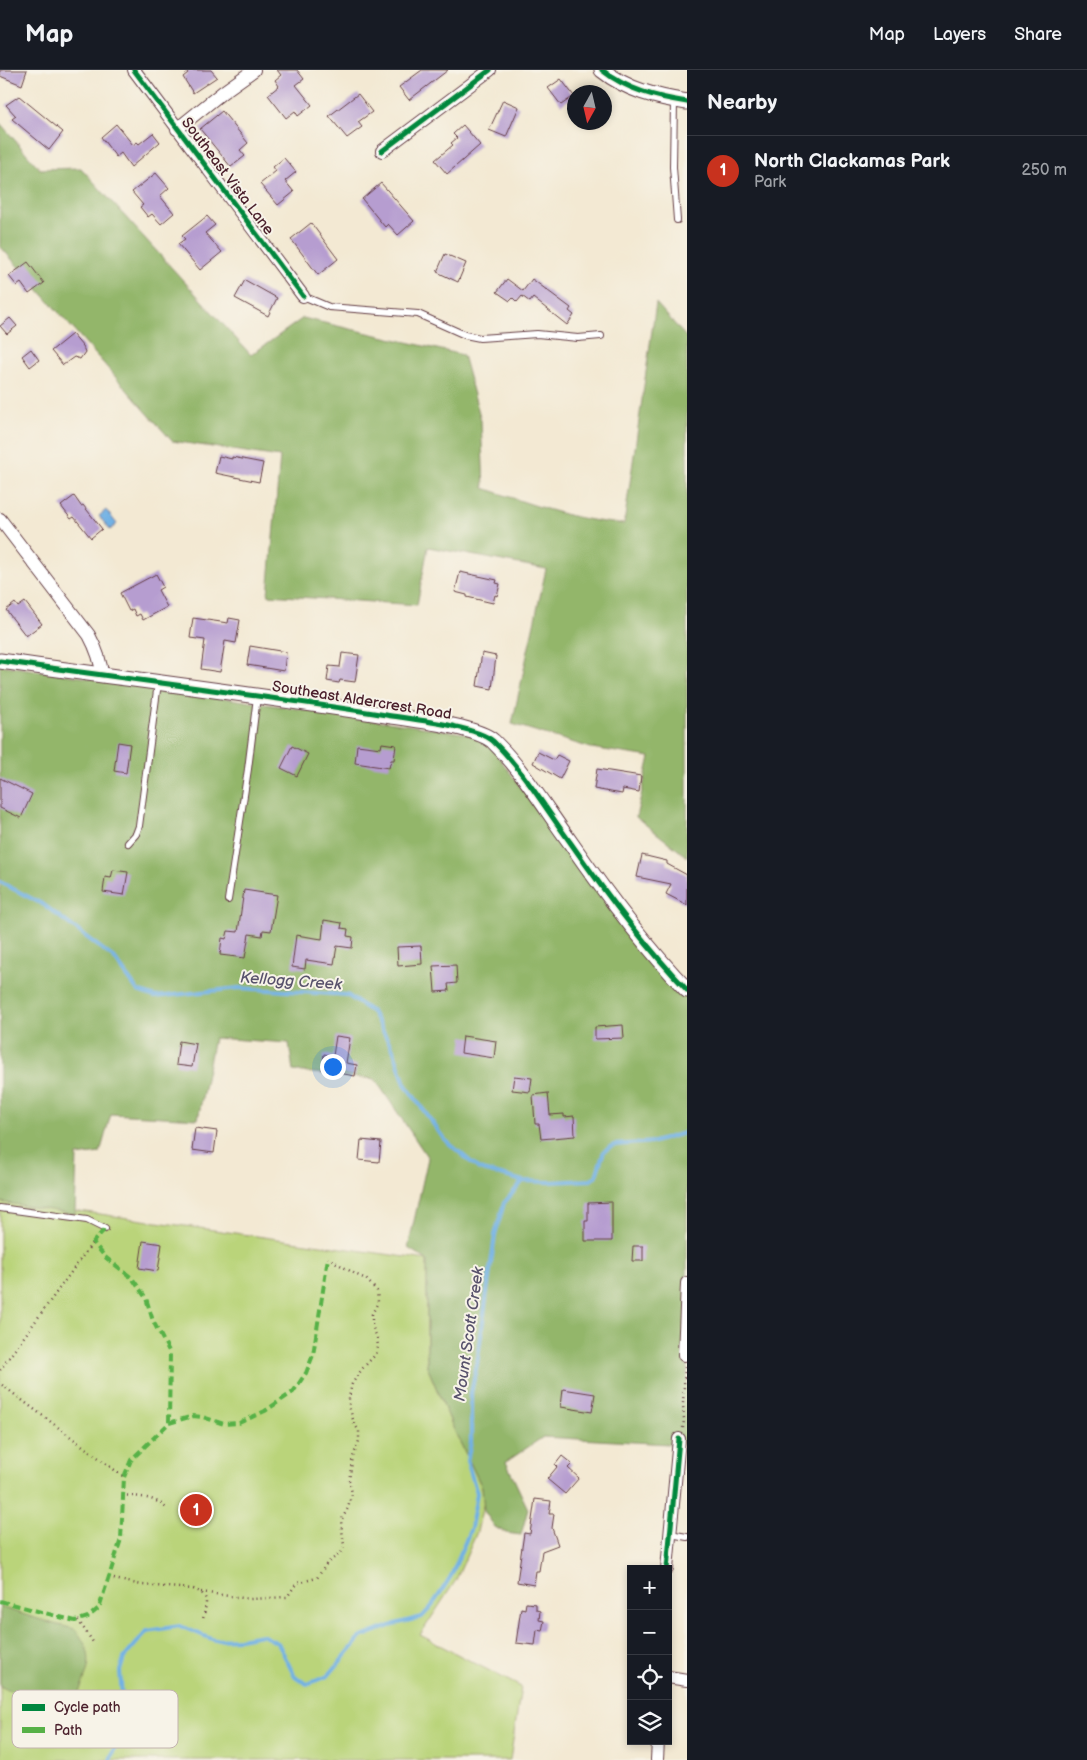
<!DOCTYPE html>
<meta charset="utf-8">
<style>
body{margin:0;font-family:"Balsamiq Sans",sans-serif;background:#242831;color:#f1f3f6}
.controls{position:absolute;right:15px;bottom:15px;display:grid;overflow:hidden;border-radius:0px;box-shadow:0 2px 8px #0003}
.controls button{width:45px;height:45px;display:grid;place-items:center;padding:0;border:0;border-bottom:1px solid #363941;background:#171b24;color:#f1f3f6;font:25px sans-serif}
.compass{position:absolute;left:567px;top:15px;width:45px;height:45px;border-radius:50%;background:#171b24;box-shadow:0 2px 8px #0003;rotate:188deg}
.you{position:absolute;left:332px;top:996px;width:18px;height:18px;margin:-12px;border:4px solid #fff;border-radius:50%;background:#1a73e8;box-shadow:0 0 0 8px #1a73e833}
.badge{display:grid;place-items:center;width:32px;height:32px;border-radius:50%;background:#c8321e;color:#fff;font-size:16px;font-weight:700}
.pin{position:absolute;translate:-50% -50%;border:2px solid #fff;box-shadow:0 1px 5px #0006}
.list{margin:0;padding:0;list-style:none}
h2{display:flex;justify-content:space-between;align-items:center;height:65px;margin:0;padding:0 20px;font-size:21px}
h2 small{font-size:16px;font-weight:400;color:#9ea1a6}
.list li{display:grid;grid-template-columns:32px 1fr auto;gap:15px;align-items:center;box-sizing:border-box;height:70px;padding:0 20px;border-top:1px solid #363941}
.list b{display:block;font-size:19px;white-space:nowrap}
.list p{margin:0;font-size:16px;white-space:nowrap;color:#9ea1a6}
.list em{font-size:16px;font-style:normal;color:#9ea1a6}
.icon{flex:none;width:28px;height:28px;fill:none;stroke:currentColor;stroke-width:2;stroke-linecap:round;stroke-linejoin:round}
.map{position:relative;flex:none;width:687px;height:1690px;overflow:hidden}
header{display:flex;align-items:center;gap:30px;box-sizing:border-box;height:70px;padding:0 25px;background:#171b24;border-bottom:1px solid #363941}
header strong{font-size:24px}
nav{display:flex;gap:28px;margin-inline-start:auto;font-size:18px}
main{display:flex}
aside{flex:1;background:#171b24}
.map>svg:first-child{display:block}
.green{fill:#bad47a;stroke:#827a52}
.forest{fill:#93b66a;stroke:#6e6a4a}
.water{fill:#71b1e4;stroke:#5e6888}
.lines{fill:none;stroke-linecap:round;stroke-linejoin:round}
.stream{stroke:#71b1e4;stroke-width:4}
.building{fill:#b69dd0}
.service-casing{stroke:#633d44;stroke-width:8}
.minor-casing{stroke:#633d44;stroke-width:14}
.tertiary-casing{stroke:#633d44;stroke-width:17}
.path{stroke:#633d44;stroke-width:2.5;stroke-dasharray:1 4;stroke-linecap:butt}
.service{stroke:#fff;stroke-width:6}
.minor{stroke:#fff;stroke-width:12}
.tertiary{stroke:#fff;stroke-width:15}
.quiet{stroke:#57b146;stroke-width:4;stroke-dasharray:8 4;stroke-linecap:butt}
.cycleway-casing{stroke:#f7f3e8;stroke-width:8}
.cycleway{stroke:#00873e;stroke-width:5}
.labels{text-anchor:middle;stroke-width:4;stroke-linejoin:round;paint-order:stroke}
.street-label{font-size:15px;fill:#4a1f2b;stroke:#f7f3e8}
.water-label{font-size:16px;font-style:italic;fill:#58526c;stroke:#f7f3e8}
.key{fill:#f7f3e8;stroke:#c3b3af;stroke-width:1}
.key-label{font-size:14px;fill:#4a1f2b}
</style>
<header>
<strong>Map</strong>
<nav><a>Map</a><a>Layers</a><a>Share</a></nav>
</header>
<main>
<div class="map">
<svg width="687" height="1690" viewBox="0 0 687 1690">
<rect width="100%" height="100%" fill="#f7f3e8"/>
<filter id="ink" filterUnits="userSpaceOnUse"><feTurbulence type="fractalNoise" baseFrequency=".02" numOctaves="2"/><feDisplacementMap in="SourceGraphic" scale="10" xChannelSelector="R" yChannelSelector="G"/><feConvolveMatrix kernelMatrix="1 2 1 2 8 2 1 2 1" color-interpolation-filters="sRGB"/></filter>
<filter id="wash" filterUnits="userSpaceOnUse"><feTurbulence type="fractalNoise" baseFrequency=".0096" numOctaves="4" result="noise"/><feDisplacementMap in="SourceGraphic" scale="20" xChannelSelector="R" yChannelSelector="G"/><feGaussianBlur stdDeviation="1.12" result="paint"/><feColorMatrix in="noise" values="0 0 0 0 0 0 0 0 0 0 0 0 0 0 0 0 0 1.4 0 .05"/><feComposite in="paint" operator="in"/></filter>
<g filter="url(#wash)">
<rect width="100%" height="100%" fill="#f3e9d3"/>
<path class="green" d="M0,1130L427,1190V1296L455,1362L482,1417L484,1431L477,1462L456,1510L420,1565L521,1617L510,1690H0Z"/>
<path class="forest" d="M0,53L40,99L81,98L251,285L303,248L463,285L481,350L484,418C530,434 575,451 624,454L656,233L687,268V787L636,747L650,687L591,678L512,654L546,499L428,477L417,535L268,525L280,387L172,371L0,176Z
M0,595L469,664L488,673L638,875L687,922V1375L543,1367L506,1392L528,1439L521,1465L506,1463L495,1457L484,1441L482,1417L455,1362L427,1296V1190L408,1178L428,1088L375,1009L293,1001L289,973L214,968L198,1049L111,1044L100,1083L77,1086L75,1144L0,1132Z
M0,1537L54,1554L75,1559C96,1586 90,1597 77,1626C53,1634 22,1628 0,1616Z"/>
<path class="water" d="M106,440L117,454L110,460L99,446Z"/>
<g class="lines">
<path class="stream" d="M0,812L44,835L114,888L138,921L155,927L239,918L347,925L372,942L393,979L405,1014L444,1069L479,1099L523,1111L549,1112L591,1110L596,1106L604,1081L614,1075L654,1072L687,1062
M110,1690L118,1669L122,1626L120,1601L124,1588L147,1561L180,1556L214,1570L239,1569L262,1565L278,1573L295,1607L307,1614L328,1606L361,1567L395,1554L422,1547L432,1536L451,1506L471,1458L477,1423L467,1391L471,1372V1323L477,1294L495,1165L504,1133L523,1111"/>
</g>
<g id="blocks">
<path class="building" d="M0,0H27L22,15L0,6Z
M186,0H211L217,7L193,23L183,7L188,3Z
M277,0H297L304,9L296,15L312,35L298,46L295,41L286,48L268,25L279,16L275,10L281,5Z
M422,0H448L409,30L399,17Z
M561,9L574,26L561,35L548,18Z
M358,24L372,42L358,52L362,57L347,68L329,46Z
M19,26L63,62L49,80L12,49L16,46L6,35Z
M503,30L519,37L506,67L489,60Z
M222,41L248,73L240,80L245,86L231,97L200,59Z
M116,54L133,75L137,72L139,74L153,63L160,72L131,97L121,83L116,87L101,67Z
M463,55L480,75L447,104L435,90L453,75L451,73L457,68L453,64Z
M284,88L296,102L285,111L294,122L278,135L260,114L276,101L273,97Z
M156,103L169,118L160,126L174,143L161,154L152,144L148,147L140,137L143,135L132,122Z
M381,113L414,151L398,165L388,154L385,157L362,129Z
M207,146L215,155L205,163L222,182L200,200L178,174L185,169L182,166Z
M311,153L338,189L318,205L291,169Z
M445,184L466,193L458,212L437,202Z
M28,192L44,213L29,224L21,213L17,216L9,206Z
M507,209L523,221L532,209L571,238L569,241L574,245L567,255L533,228L530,232L522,226L517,232L513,228L510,231L497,222Z
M245,210L277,228L268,246L235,228Z
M10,248L17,256L7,264L0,256Z
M72,264L83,277L85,282L80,289L74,287L63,295L51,281Z
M31,279L39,290L30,297L22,286Z
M219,386L232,389V387L263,393L259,412L215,403Z
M74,426L81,436L83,435L102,459L91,468L74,447L71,449L61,436Z
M460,502L497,510L496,513L500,514L497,526L495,525L493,533L467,527V525L455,522Z
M156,504L163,517L158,520L167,537L143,550L140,544L136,546L133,539L129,541L120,523Z
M25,532L42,554L26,566L6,540L15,533L18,537Z
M193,548L228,553L229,548L240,550L236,573L225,571L220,602L201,599L205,570L190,568Z
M250,576L286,582L284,601L247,595Z
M342,583L359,585L355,612L340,610L339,613L327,611L329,596L340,597Z
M482,583L496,586L492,619L477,616Z
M118,672L130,674L126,703L114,701Z
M382,673L396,675L394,690H391L389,698L355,693L357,675L381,678Z
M292,676L308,684L297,706L281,698Z
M538,682L554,690L557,685L569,691L560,709L533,693Z
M597,699L641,706L639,722L623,719L622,724L594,719Z
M0,708L32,724L21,748L0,738Z
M642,785L667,791V794L687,805V835L666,824L671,814L637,807Z
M113,800L128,802L124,825L103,822L105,807L111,808Z
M244,820L277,825L271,861L263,860L262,866L249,864L245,888L220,885L222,868L226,869L228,861L238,862Z
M324,850L342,853L341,858L348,859L347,866L353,867L352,878L337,876L334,894L306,890L305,899L292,897L296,865L322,869Z
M421,876L422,894L398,896L397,877Z
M456,895L457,913L448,914L449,921L435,922L433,896Z
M623,955L624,968L595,969V957Z
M336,966L350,968L346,993L357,995L355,1006L322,1000L324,984L333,986Z
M463,966L496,971L494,988L461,983Z
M179,971L196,974L192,997L176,995Z
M514,1006L532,1008L530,1022L512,1020Z
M548,1023L550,1045L564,1044V1047L574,1046L575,1066L541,1069L539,1054H535L533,1025Z
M195,1058L217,1061L214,1083L192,1080Z
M361,1070L381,1072L379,1092L359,1090Z
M612,1132V1171H585V1151H588V1133Z
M143,1171L162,1174L158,1201L139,1198Z
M633,1176H643V1191H632Z
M563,1319L595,1324L592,1342L561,1337Z
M562,1386L572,1394L568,1398L579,1408L565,1424L547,1409L557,1397L555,1395Z
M535,1429L551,1431L549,1444H554L552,1458L558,1475L542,1481L539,1501H536L534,1515L517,1512L524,1463L530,1464Z
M526,1533L536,1534V1540L540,1541L539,1550L544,1551L542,1561L537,1560L535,1575L516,1573L521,1538L525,1539Z"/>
</g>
</g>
<g filter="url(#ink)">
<use href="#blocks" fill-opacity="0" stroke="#633d44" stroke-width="1"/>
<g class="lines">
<g class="service-casing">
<path id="service" d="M674,31L673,97L677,150
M303,226L329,237L418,244L465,265L480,268L537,264L578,268L601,266
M128,773L136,764L139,756L158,613
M228,830L248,699L257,627
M0,1138L87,1150L105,1159
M670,1464L687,1467"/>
</g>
<g class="minor-casing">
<path id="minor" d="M134,0L303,226
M177,59L223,22L254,0
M382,81L490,0
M0,449L89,565C96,578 101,590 102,605
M684,1285L687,1213
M667,1499L679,1369
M668,1607L687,1610
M657,1690L658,1671"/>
</g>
<g class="tertiary-casing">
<path id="tertiary" d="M602,0C627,20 656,27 687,32
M0,591C129,609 258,625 386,645C410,649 476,656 493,671C523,700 545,738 570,772C606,824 643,874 687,920"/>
</g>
<path class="path" d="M0,1300L93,1172
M2,1315L124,1407
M683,1358L684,1350L683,1334L685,1297
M122,1425C139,1427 155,1426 167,1439
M109,1508L142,1515L193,1519C211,1525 206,1534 203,1549
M201,1522L250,1529L287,1527L297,1513L317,1508L327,1493L341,1483L344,1476L341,1451L348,1438L352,1423L349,1410L353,1387L359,1371V1361L354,1353L349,1336V1327L352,1314L362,1299L376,1284L378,1277L377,1267L372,1256V1244L378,1232L377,1221L366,1209L357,1205L328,1188
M78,1550L93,1572"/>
<use href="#service" class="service"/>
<use href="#minor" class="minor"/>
<use href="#tertiary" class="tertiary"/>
<path class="quiet" d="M169,1353L193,1346L203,1347L224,1354L239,1353L265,1341L293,1322L306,1303L313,1285L328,1188
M0,1531L75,1551L88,1547L99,1538L121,1469L124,1407L131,1390L169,1353L170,1283L153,1251L146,1228L132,1208L105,1187L93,1172L105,1159"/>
<g class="cycleway-casing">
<path id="cycleway" d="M134,0L303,226
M602,0C627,20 656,27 687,32
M382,81L490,0
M0,591C129,609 258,625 386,645C410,649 476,656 493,671C523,700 545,738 570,772C606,824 643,874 687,920
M667,1499L679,1369"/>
</g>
<use href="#cycleway" class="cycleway"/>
</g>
</g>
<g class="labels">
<g class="street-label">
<text transform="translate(228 106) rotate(53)" y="5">Southeast Vista Lane</text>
<text transform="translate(362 630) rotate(9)" y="5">Southeast Aldercrest Road</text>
</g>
<g class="water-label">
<text transform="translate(291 910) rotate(4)" y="6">Kellogg Creek</text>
<text transform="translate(468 1264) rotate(-82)" y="6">Mount Scott Creek</text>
</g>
</g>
<rect x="12" y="1620" width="166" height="58" rx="8" class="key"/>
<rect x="22" y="1634" width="23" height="7" fill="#00873e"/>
<rect x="22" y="1657" width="23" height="6" fill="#57b146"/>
<g class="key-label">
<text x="54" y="1642">Cycle path</text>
<text x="54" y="1665">Path</text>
</g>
</svg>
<div class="controls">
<button>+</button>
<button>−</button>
<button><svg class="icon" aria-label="locate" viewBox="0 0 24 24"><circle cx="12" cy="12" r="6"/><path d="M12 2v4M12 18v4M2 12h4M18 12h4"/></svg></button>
<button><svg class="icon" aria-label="layers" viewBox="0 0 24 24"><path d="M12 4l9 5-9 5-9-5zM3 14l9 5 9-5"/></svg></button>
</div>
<svg class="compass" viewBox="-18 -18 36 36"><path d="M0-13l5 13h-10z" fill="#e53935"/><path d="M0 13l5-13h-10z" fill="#9ea1a6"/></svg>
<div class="you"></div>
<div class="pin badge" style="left:196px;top:1440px">1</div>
</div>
<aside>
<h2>Nearby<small></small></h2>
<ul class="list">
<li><span class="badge">1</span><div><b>North Clackamas Park</b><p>Park</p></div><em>250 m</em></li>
</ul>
</aside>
</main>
